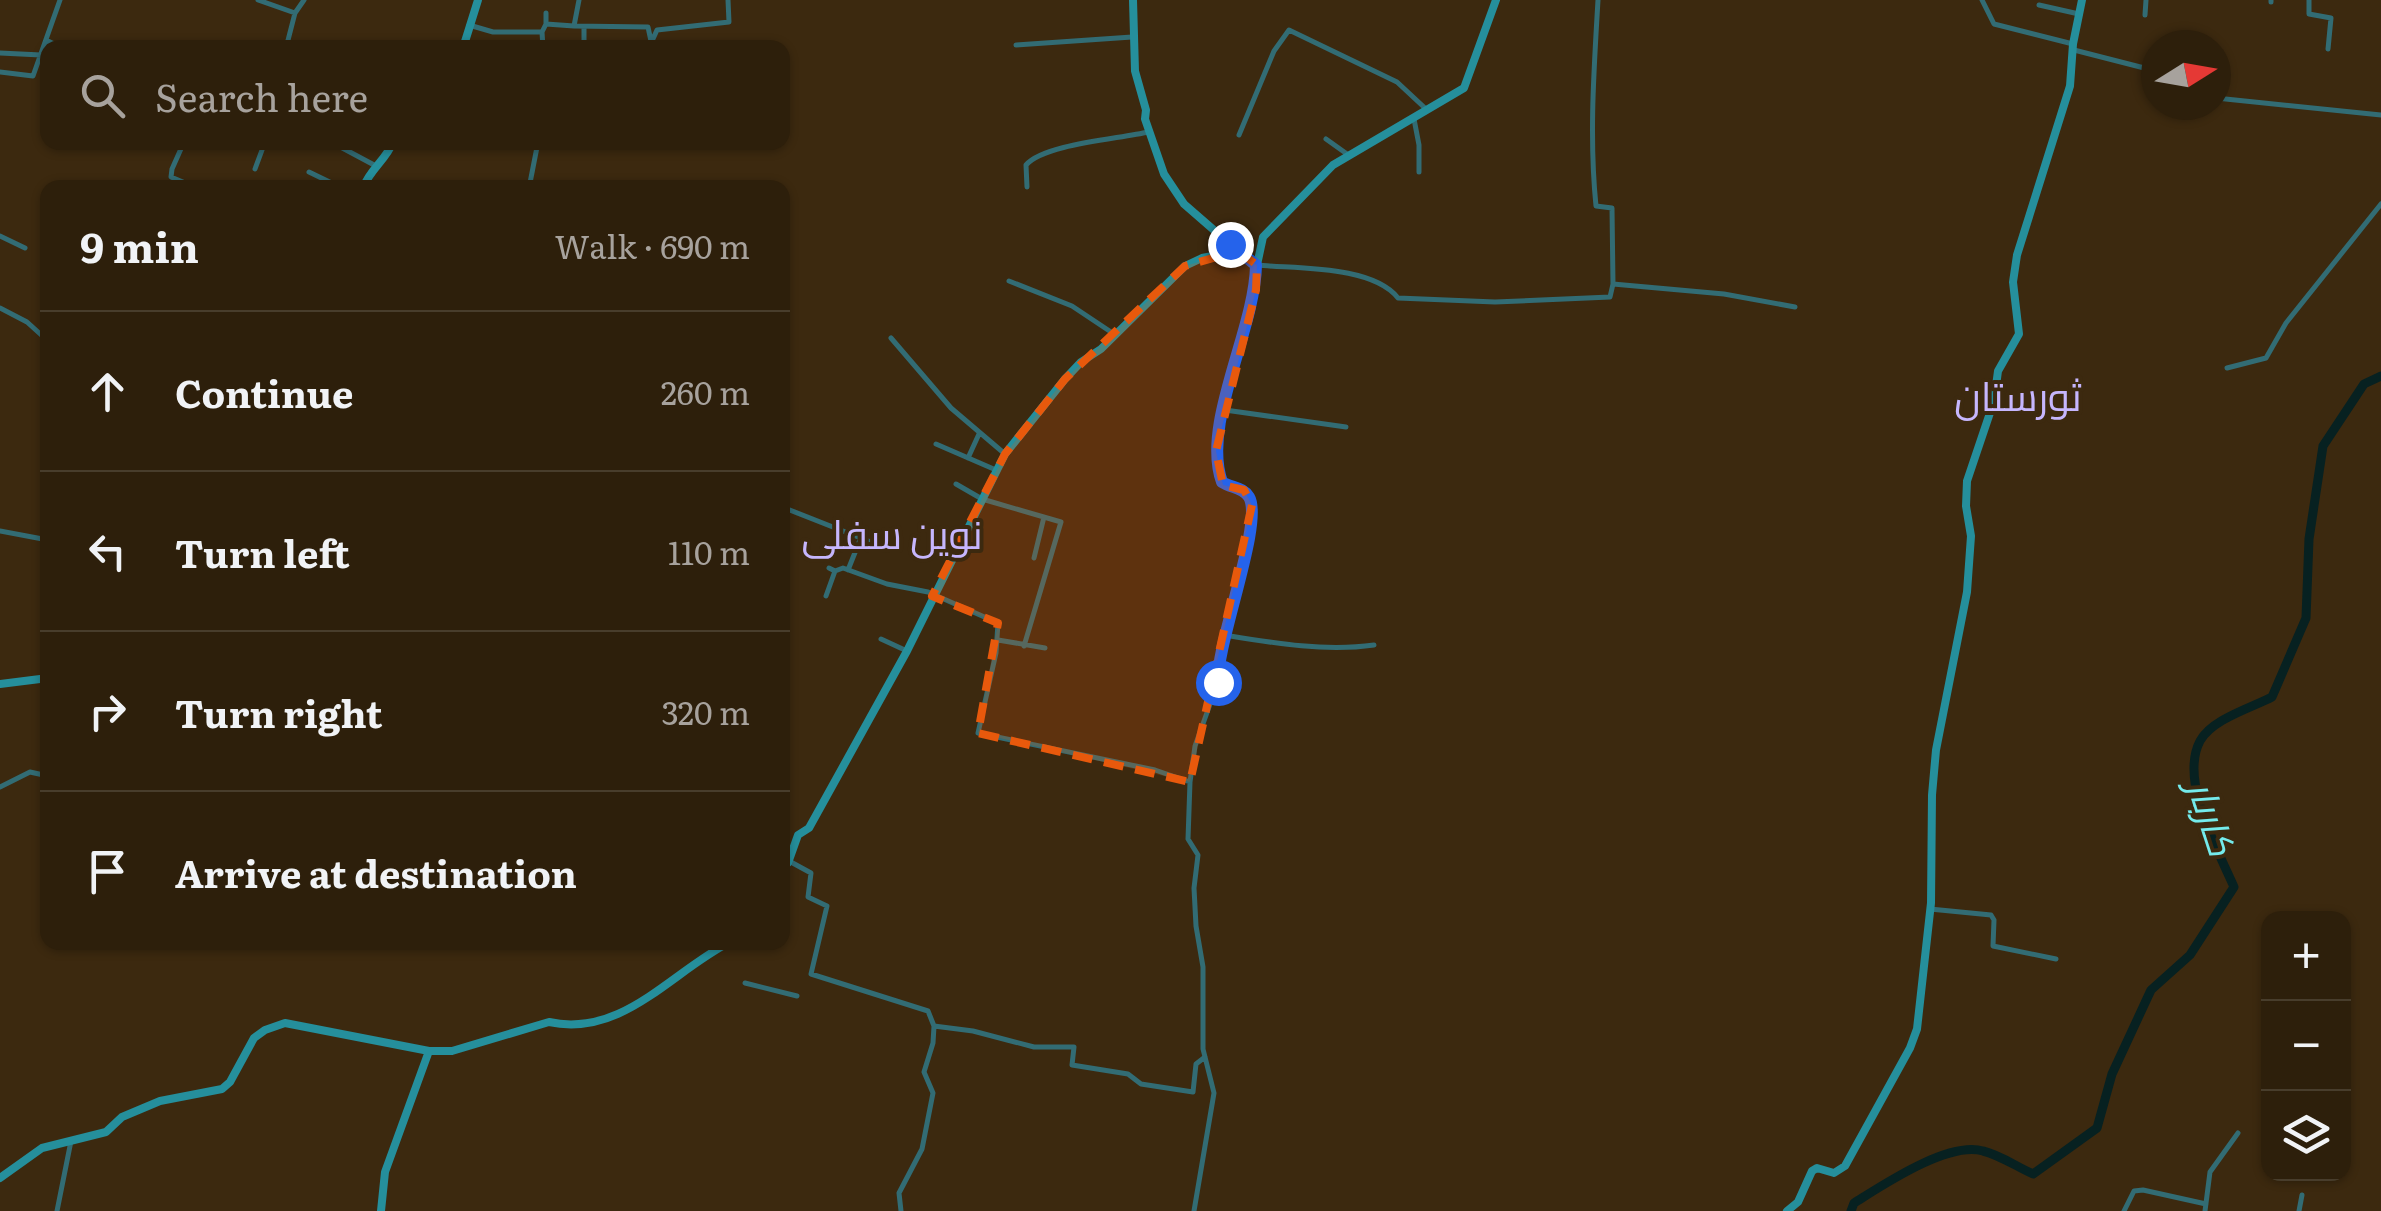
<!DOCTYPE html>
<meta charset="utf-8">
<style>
body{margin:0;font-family:Literata,Cairo,serif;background:#392c19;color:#f1f3f6}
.controls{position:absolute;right:30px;bottom:30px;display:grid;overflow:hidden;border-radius:20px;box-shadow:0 2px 8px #0004}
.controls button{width:90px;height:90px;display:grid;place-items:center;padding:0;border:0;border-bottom:2px solid #483d2c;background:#2d1f0b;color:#f1f3f6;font:50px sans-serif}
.compass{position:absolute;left:2141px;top:30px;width:90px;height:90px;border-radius:50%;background:#2d1f0b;box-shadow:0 2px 8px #0004;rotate:79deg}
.stop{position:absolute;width:30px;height:30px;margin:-22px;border:8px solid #2563eb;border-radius:50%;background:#fff}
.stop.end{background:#2563eb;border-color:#fff;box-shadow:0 2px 10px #0008}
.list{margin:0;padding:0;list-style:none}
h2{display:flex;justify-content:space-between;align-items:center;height:130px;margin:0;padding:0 40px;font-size:42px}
h2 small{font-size:32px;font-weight:400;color:#a7a29d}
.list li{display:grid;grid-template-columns:65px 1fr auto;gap:30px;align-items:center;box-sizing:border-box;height:160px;padding:0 40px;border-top:2px solid #483d2c}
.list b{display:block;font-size:38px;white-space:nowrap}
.list em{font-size:32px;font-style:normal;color:#a7a29d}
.icon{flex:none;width:55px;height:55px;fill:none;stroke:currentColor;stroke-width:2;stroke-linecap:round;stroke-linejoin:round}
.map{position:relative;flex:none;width:2381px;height:1211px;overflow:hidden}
.search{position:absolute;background:#2d1f0b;box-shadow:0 2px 8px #0004;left:40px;top:40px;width:750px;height:110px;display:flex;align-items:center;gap:25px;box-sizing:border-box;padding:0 35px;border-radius:20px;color:#a7a29d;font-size:38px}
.panel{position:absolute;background:#2d1f0b;box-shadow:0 2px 8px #0004;left:40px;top:180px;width:750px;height:770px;border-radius:20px}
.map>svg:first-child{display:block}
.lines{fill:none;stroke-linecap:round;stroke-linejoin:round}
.river{stroke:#072121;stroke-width:9}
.street{stroke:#326c74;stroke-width:5}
.secondary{stroke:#258f9c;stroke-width:8}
.route{stroke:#2563eb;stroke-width:12}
.marked{fill:#e8590c;fill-opacity:0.2;stroke:#e8590c;stroke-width:8;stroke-dasharray:20 12;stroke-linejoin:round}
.labels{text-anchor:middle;stroke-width:8;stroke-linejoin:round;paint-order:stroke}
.water-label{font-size:38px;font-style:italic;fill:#74ebec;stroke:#3c290f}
.quarter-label{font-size:40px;fill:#c6b6fd;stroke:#3c290f}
</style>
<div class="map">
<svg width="2381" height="1211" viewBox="0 0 2381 1211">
<rect width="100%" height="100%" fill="#3c290f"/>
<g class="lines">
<path class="river" d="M1851,1211L1854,1203C1883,1185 1948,1141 1983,1151C2000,1155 2017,1167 2033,1174L2097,1128L2112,1074L2151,990L2190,955L2234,887C2218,850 2179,781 2200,741C2212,719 2251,708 2272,697L2306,618L2309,539L2323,446L2364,384L2381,376"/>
<path class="street" d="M258,0L295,13
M579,0L574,26L648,27L652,46
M1598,0C1594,69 1589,137 1596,206L1612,208L1613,284
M1982,0L1994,24L2073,44
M2309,0V14L2331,18L2328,49
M2271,2V0
M2039,5L2079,14
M2145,15L2146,0
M546,24V13
M469,25L493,32H542L546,24L574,26
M542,32L543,48
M46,40L62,48
M652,41L657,30L729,22L728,0
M1016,45L1132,37
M286,48L295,13L304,0
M584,48V27
M2074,50L2156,71
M0,53L41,55
M0,72L33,76L60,0
M2216,98L2381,115
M1414,119L1419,145V172
M1239,135L1274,51L1289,30L1397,82L1426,109
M1326,139L1347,154
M184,142L172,169L171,177L197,188
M333,143L376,166
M255,169L265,142
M309,172L342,188
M1027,187L1026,165C1044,144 1119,139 1148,132
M529,188L538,142
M0,236L25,248
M1009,281L1072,306L1114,334
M0,308L27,322L48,341
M891,338L951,408L1005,454
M2227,368L2266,358L2286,323L2381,204
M1225,410L1346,427
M936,444L996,470
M968,458L979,434
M956,484L982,499L1061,522L1024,646
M782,507L876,544
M0,531L48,540
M1034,558L1044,517
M829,568L835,571L843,568L887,584L928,592L998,623L996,653L978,733L1155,770L1190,782
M848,570L860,540
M826,596L835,571
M1224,635C1273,643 1325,652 1374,645
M881,639L907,651
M998,640L1045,648
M0,787L30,772L48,776
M789,861L811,873L808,897L827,906L811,974L928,1011L934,1026L933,1043L924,1072L933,1093L922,1149L899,1193L901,1211
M1930,909L1991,915L1994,920L1993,946L2056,959
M745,983L797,996
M934,1026L973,1031L1034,1047H1074L1072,1065L1128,1074L1141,1084L1193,1092L1196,1064L1205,1057
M57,1211L71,1141
M1194,1211L1214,1093L1203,1049V967L1196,926L1194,888L1198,855L1188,839L1190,782L1195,746L1218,682L1220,650L1236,601L1252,505L1244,490L1222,482C1201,424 1255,330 1257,265C1295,269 1372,265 1398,298L1495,302L1610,297L1613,284L1724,294L1795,307
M2124,1211L2134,1191L2143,1190L2206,1204
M2205,1211L2210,1172L2238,1133
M2299,1211L2302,1195"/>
<path class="secondary" d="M1133,0L1135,71L1146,110L1145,119L1164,174L1184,204L1238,251
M463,48L478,0
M363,188C370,169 386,160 393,142
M0,684L48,678
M782,864L788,863L798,835L809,828L907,651L1005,454L1065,379L1081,362L1101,349L1185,266L1202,258L1238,251L1257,265L1263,237L1333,165L1464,88L1496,0
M0,1178L42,1148L106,1132L122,1117L160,1101L222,1089L230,1082L254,1038L265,1030L285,1023L429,1051H452L549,1022C622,1038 671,972 730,942
M381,1211L385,1172L429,1051
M1787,1211L1798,1202L1812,1171L1817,1168L1834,1173L1845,1166L1910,1048L1917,1029L1931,903L1932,795L1936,750L1967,592L1971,536L1966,506L1967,481L1994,401L1998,371L2019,334L2013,282L2017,255L2070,86L2073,44L2082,0"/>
</g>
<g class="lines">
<path class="route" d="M1218,682C1216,644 1264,522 1249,497C1243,487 1231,488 1222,482C1201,424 1255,330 1256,265L1230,244"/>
</g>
<path class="marked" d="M1238,251L1257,265L1256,290L1216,451L1223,485L1244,490L1252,505L1190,782L978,733L998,623L932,596L1005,454L1065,379L1185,266Z"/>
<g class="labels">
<g class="water-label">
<text transform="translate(2211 818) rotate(72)" y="13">کاربار</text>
</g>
<g class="quarter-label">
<text x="2018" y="411">ثورستان</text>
<text x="892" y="549">نوین سفلى</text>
</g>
</g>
</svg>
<div class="controls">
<button>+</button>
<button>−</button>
<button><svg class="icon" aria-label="layers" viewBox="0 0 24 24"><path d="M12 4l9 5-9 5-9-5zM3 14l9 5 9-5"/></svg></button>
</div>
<svg class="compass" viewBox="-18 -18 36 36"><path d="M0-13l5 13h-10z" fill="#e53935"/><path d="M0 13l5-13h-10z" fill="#a7a29d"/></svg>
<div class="stop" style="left:1218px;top:682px"></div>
<div class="stop end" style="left:1230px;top:244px"></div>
<div class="search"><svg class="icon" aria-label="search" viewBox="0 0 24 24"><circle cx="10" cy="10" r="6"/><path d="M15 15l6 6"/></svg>Search here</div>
<section class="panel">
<h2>9 min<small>Walk · 690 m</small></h2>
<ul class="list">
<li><svg class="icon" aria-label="ahead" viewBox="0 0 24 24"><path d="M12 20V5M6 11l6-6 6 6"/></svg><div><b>Continue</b></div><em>260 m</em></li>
<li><svg class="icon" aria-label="left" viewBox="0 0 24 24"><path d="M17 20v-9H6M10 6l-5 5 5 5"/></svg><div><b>Turn left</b></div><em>110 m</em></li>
<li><svg class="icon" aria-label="right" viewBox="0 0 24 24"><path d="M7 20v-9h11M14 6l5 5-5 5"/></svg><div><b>Turn right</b></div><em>320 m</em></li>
<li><svg class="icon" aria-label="arrive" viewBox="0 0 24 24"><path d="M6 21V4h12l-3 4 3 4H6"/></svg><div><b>Arrive at destination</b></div></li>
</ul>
</section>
</div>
